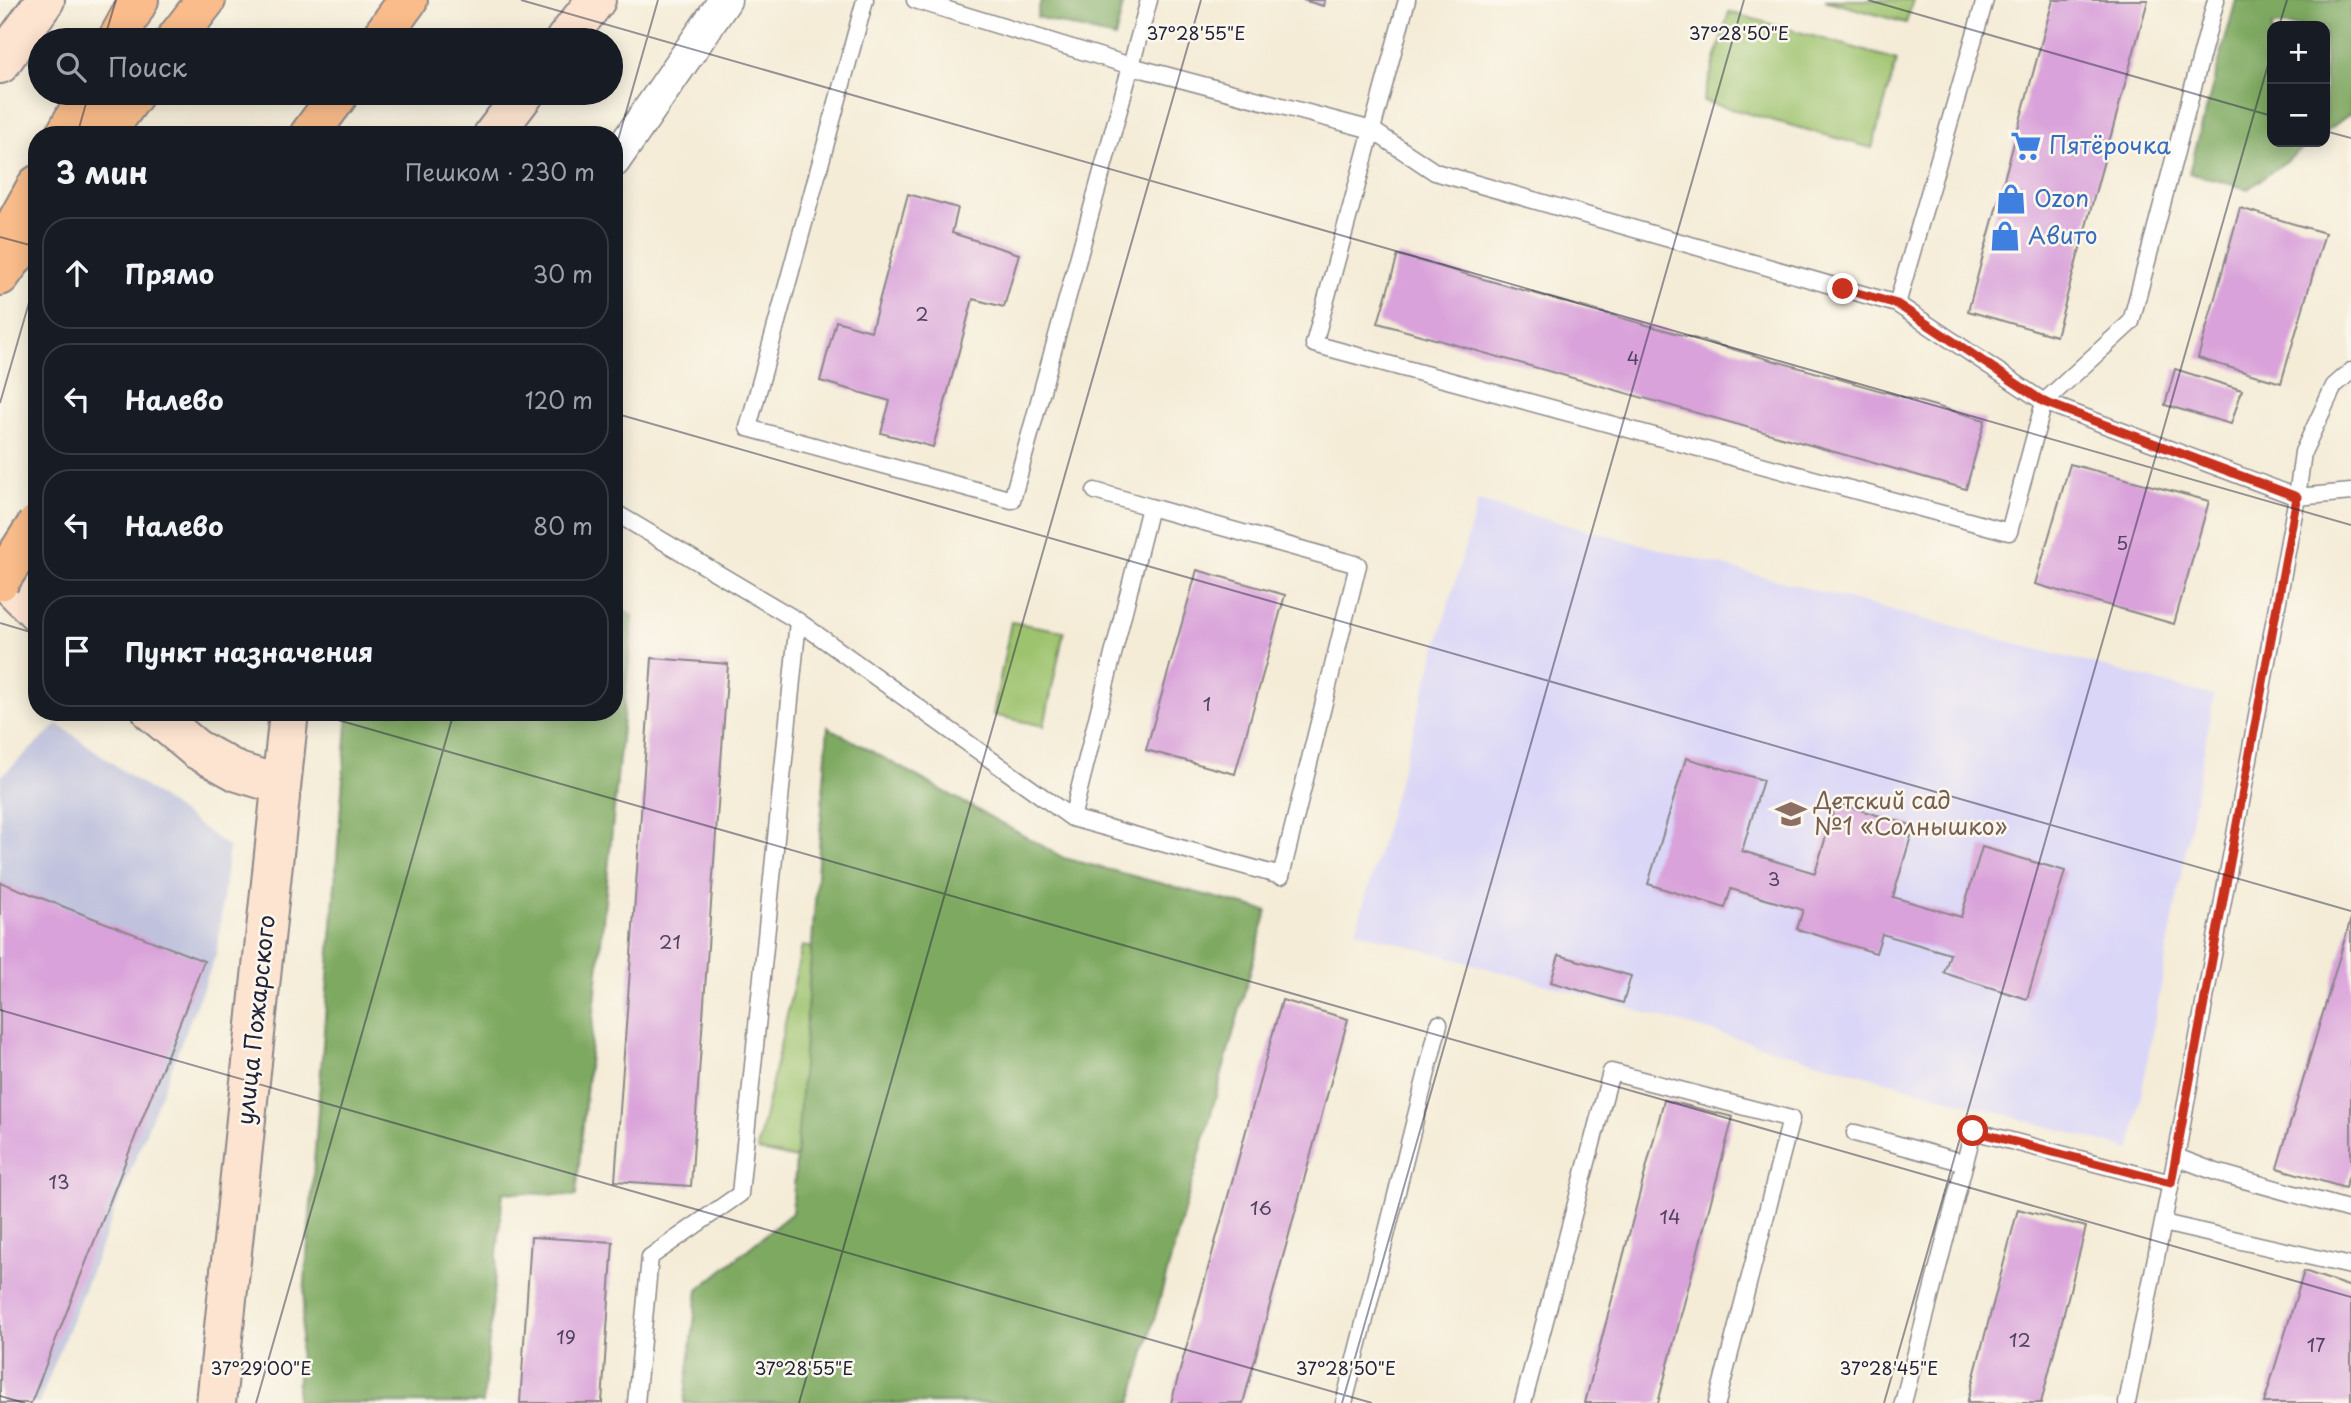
<!DOCTYPE html>
<html lang="ru">
<meta charset="utf-8">
<style>
body{margin:0;font-family:"Playpen Sans",sans-serif;background:#20242c;color:#f1f3f6}
.controls{position:absolute;right:21px;top:21px;display:grid;overflow:hidden;border-radius:14px;box-shadow:0 4px 18px #0003}
.controls button{width:63px;height:63px;display:grid;place-items:center;padding:0;border:0;border-bottom:2px solid #363941;background:#171b24;color:#f1f3f6;font:35px sans-serif}
.stop{position:absolute;width:21px;height:21px;margin:-16px;border:5px solid #c8321e;border-radius:50%;background:#fff}
.stop.end{background:#c8321e;border-color:#fff;box-shadow:0 2px 7px #0008}
.list{margin:0;padding:0;list-style:none}
h2{display:flex;justify-content:space-between;align-items:center;height:91px;margin:0;padding:0 28px;font-size:30px}
h2 small{font-size:23px;font-weight:400;color:#9ea1a6}
.list li{display:grid;grid-template-columns:46px 1fr auto;gap:21px;align-items:center;box-sizing:border-box;height:112px;margin:0 14px 14px;padding:0 14px;border:2px solid #363941;border-radius:28px}
.list b{display:block;font-size:26px;white-space:nowrap}
.list em{font-size:23px;font-style:normal;color:#9ea1a6}
.icon{flex:none;width:38px;height:38px;fill:none;stroke:currentColor;stroke-width:2;stroke-linecap:round;stroke-linejoin:round}
.map{position:relative;flex:none;width:2351px;height:1403px;overflow:hidden}
.search{position:absolute;background:#171b24;box-shadow:0 4px 18px #0003;left:28px;top:28px;width:595px;height:77px;display:flex;align-items:center;gap:18px;box-sizing:border-box;padding:0 24px;border-radius:38px;color:#9ea1a6;font-size:26px}
.panel{position:absolute;background:#171b24;box-shadow:0 4px 18px #0003;left:28px;top:126px;width:595px;height:595px;border-radius:28px}
.map>svg:first-child{display:block}
.built{fill:#dad6f7}
.industrial{fill:#c0c2dd}
.green{fill:#9ec36e;stroke:#607254;stroke-width:2}
.forest{fill:#7ea961;stroke:#50664e;stroke-width:2}
.building{fill:#d9a2da}
.lines{fill:none;stroke-linecap:round;stroke-linejoin:round}
.lane-casing{stroke:#8b8789;stroke-width:19}
.street-casing{stroke:#8b8789;stroke-width:35}
.secondary-casing{stroke:#8b8789;stroke-width:42}
.primary-casing{stroke:#8b8789;stroke-width:42}
.highway-casing{stroke:#8b8789;stroke-width:42}
.lane{stroke:#fff;stroke-width:16}
.street{stroke:#fff;stroke-width:32}
.secondary{stroke:#fde4d0;stroke-width:38}
.primary{stroke:#f9bc8a;stroke-width:38}
.highway{stroke:#f9bc8a;stroke-width:38}
.highway-bridge-casing{stroke:#8b8789;stroke-width:42;stroke-linecap:butt}
.highway-bridge{stroke:#f9bc8a;stroke-width:38}
.route{stroke:#c8321e;stroke-width:9}
.ticks{fill:none;stroke:#22223b;stroke-width:2;stroke-opacity:0.45}
.labels{text-anchor:middle;stroke-width:5;stroke-linejoin:round;paint-order:stroke}
.number-label{font-size:19px;fill:#504263}
.shop-label{font-size:23px;fill:#366cbe;stroke:#fbf7ec;text-anchor:start}
.education-label{font-size:23px;fill:#785e54;stroke:#fbf7ec;text-anchor:start}
.street-label{font-size:23px;fill:#22223b;stroke:#fbf7ec}
.ticks-label{font-size:18px;text-anchor:middle;fill:#22223b;stroke:#fbf7ec;stroke-width:5;stroke-linejoin:round;paint-order:stroke}
</style>
<div class="map">
<svg width="2351" height="1403" viewBox="0 0 2351 1403">
<rect width="100%" height="100%" fill="#fbf7ec"/>
<filter id="ink" filterUnits="userSpaceOnUse"><feTurbulence type="fractalNoise" baseFrequency=".0143" numOctaves="2"/><feDisplacementMap in="SourceGraphic" scale="14" xChannelSelector="R" yChannelSelector="G"/><feConvolveMatrix kernelMatrix="1 2 1 2 8 2 1 2 1" color-interpolation-filters="sRGB"/></filter>
<filter id="wash" filterUnits="userSpaceOnUse"><feTurbulence type="fractalNoise" baseFrequency=".00686" numOctaves="4" result="noise"/><feDisplacementMap in="SourceGraphic" scale="28" xChannelSelector="R" yChannelSelector="G"/><feGaussianBlur stdDeviation="1.57" result="paint"/><feColorMatrix in="noise" values="0 0 0 0 0 0 0 0 0 0 0 0 0 0 0 0 0 1.4 0 .05"/><feComposite in="paint" operator="in"/></filter>
<g filter="url(#wash)">
<rect width="100%" height="100%" fill="#f4ecd7"/>
<path class="built" d="M1478,501L2214,696L2131,1150L1356,931Z"/>
<path class="industrial" d="M58,724L229,847L217,952L39,1403H0V777Z"/>
<path class="green" d="M1825,0H1913L1906,23Z
M1729,12L1897,60L1872,148L1703,101Z
M1011,622L1064,631L1044,726L993,715Z
M802,946L852,955L805,1161L757,1150Z"/>
<path class="forest" d="M1041,0H1124L1115,38L1037,17Z
M2236,0H2351V113L2325,132V26H2272V142H2312L2248,189L2189,173Z
M614,605L633,616L576,1196L503,1192L483,1403H296L348,712H614Z
M828,727L1064,858L1267,911L1131,1403H684L698,1290L792,1213Z"/>
<g id="blocks">
<path class="building" d="M1303,0H1325L1323,6Z
M2053,0H2148L2056,336L1968,311Z
M908,194L958,208L952,233L1019,254L1004,307L973,299L933,447L881,433L890,401L820,381L836,321L871,331Z
M2240,208L2325,233L2281,383L2198,358Z
M1398,255L1985,420L1966,489L1378,323Z
M2175,369L2242,390L2231,424L2165,405Z
M2070,464L2209,501L2174,624L2035,584Z
M1197,570L1285,595L1235,774L1146,750Z
M652,658L728,664L691,1186L615,1181Z
M1686,758L1763,780L1742,851L1815,873L1836,803L1914,826L1893,897L1961,917L1982,847L2065,871L2027,999L1944,973L1950,954L1882,934L1876,953L1797,929L1803,910L1731,889L1725,908L1648,884Z
M0,882L204,961L31,1403H0Z
M2351,918V1169L2345,1188L2277,1168Z
M1559,955L1631,976L1623,1003L1551,982Z
M1282,1000L1348,1019L1243,1403H1171Z
M1664,1100L1733,1117L1658,1403H1585Z
M2018,1209L2086,1227L2041,1403H1967Z
M531,1237L613,1242L602,1403H520Z
M2304,1271L2351,1287V1403H2264Z"/>
</g>
</g>
<g filter="url(#ink)">
<use href="#blocks" fill-opacity="0" stroke="#8b8789" stroke-width="2"/>
<g class="lines">
<g class="lane-casing">
<path id="lane" d="M865,0L748,428L1012,500L1149,0
M915,0L1131,66L1372,130L1435,172L1897,304L2044,402L2297,497L2303,452L2334,386L2351,371
M1407,0L1314,344L2009,532L2044,402L2131,322L2216,0
M1897,304L1985,0
M1095,491L1150,507
M614,512L798,621L1072,818L1281,876L1358,565L1150,507L1072,818
M1855,1133L1965,1163
M2176,1157L2216,1172L2351,1210
M2163,1223L2351,1266
M636,1403L650,1257L740,1194L798,621
M1344,1403L1439,1024
M1523,1403L1611,1072L1791,1119L1717,1403
M1903,1403L1973,1131L2171,1183
M2127,1403L2176,1157L2297,497L2351,492"/>
</g>
<g class="street-casing">
<path id="street" d="M614,161L725,0"/>
</g>
<g class="secondary-casing">
<path id="secondary" d="M565,40L596,0
M0,64L45,0
M493,135L525,93
M0,575L37,612
M152,712L196,749L238,772L281,785
M216,1403L289,712"/>
</g>
<g class="primary-casing">
<path id="primary" d="M175,40L206,0
M104,135L135,93
M0,276L37,226"/>
</g>
<g class="highway-casing">
<path id="highway" d="M117,40L139,0
M379,40L408,0
M65,135L88,93
M309,135L340,93
M0,252L37,185"/>
</g>
<use href="#lane" class="lane"/>
<use href="#street" class="street"/>
<use href="#secondary" class="secondary"/>
<use href="#primary" class="primary"/>
<use href="#highway" class="highway"/>
<g class="highway-bridge-casing">
<path id="highway-bridge" d="M0,581L37,524"/>
</g>
<use href="#highway-bridge" class="highway-bridge"/>
</g>
</g>
<g class="lines" filter="url(#ink)">
<path class="route" d="M1843,289L1897,304L2044,402L2297,497L2171,1183L1973,1131"/>
</g>
<path class="ticks" d="M521,0L2351,525M1868,0L2272,116M2279,26L2287,0M104,40L116,0M2325,131L2351,138M77,135L89,93M614,154L658,0M0,237L37,247M0,403L37,275M614,413L2351,911M0,623L37,634M310,712L2351,1297M0,1010L1372,1403M0,1396L25,1403M256,1403L454,712M799,1403L1201,0M1342,1403L1744,0M1884,1403L2272,51"/>
<defs>
<g id="supermarket-bare" transform="scale(2.415)"><path d="M-6-5.5h2.5l.6 2H6L4.5 2H-2.5L-4.4-4H-6ZM-1.5 3.2a1.3 1.3 0 1 0 .1 0ZM3 3.2a1.3 1.3 0 1 0 .1 0Z" fill="#3f7fe0" stroke="#fbf7ec" stroke-width="2.5" paint-order="stroke"/></g>
<g id="shop-bare" transform="scale(2.415)"><path d="M-5-2.5h2.3a2.7 3.5 0 0 1 5.4 0H5L5.5 6h-11ZM-1.5-2.5h3a1.5 2.3 0 0 0-3 0Z" fill="#3f7fe0" stroke="#fbf7ec" stroke-width="2.5" paint-order="stroke"/></g>
<g id="school-bare" transform="scale(2.415)"><path d="M0-5L7-2L0 1L-7-2ZM-4 1L0 2.5L4 1V4Q0 6-4 4Z" fill="#8d6e63" stroke="#fbf7ec" stroke-width="2.5" paint-order="stroke"/></g>
</defs>
<g fill-rule="evenodd">
<use href="#supermarket-bare" x="2026" y="146"/>
<use href="#shop-bare" x="2011" y="199"/>
<use href="#shop-bare" x="2005" y="236"/>
<use href="#school-bare" x="1791" y="814"/>
</g>
<g class="labels">
<g class="number-label">
<text x="922" y="321">2</text>
<text x="1633" y="365">4</text>
<text x="2122" y="550">5</text>
<text x="1207" y="711">1</text>
<text x="1774" y="886">3</text>
<text x="670" y="949">21</text>
<text x="59" y="1189">13</text>
<text x="1261" y="1215">16</text>
<text x="1670" y="1224">14</text>
<text x="566" y="1344">19</text>
<text x="2020" y="1347">12</text>
<text x="2316" y="1352">17</text>
</g>
<g class="shop-label">
<text x="2049" y="154">Пятёрочка</text>
<text x="2034" y="207">Ozon</text>
<text x="2028" y="244">Авито</text>
</g>
<g class="education-label">
<text x="1814" y="809">Детский сад<tspan x="1814" dy="26">№1 «Солнышко»</tspan></text>
</g>
<g class="street-label">
<text transform="translate(256 1020) rotate(-84)" y="8">улица Пожарского</text>
</g>
</g>
<g class="ticks-label">
<text x="1196" y="40">37°28'55"E</text>
<text x="1739" y="40">37°28'50"E</text>
<text x="261" y="1375">37°29'00"E</text>
<text x="804" y="1375">37°28'55"E</text>
<text x="1346" y="1375">37°28'50"E</text>
<text x="1889" y="1375">37°28'45"E</text>
</g>
</svg>
<div class="controls">
<button>+</button>
<button>−</button>
</div>
<div class="stop" style="left:1973px;top:1131px"></div>
<div class="stop end" style="left:1843px;top:289px"></div>
<div class="search"><svg class="icon" aria-label="search" viewBox="0 0 24 24"><circle cx="10" cy="10" r="6"/><path d="M15 15l6 6"/></svg>Поиск</div>
<section class="panel">
<h2>3 мин<small>Пешком · 230 m</small></h2>
<ul class="list">
<li><svg class="icon" aria-label="ahead" viewBox="0 0 24 24"><path d="M12 20V5M6 11l6-6 6 6"/></svg><div><b>Прямо</b></div><em>30 m</em></li>
<li><svg class="icon" aria-label="left" viewBox="0 0 24 24"><path d="M17 20v-9H6M10 6l-5 5 5 5"/></svg><div><b>Налево</b></div><em>120 m</em></li>
<li><svg class="icon" aria-label="left" viewBox="0 0 24 24"><path d="M17 20v-9H6M10 6l-5 5 5 5"/></svg><div><b>Налево</b></div><em>80 m</em></li>
<li><svg class="icon" aria-label="arrive" viewBox="0 0 24 24"><path d="M6 21V4h12l-3 4 3 4H6"/></svg><div><b>Пункт назначения</b></div></li>
</ul>
</section>
</div>
